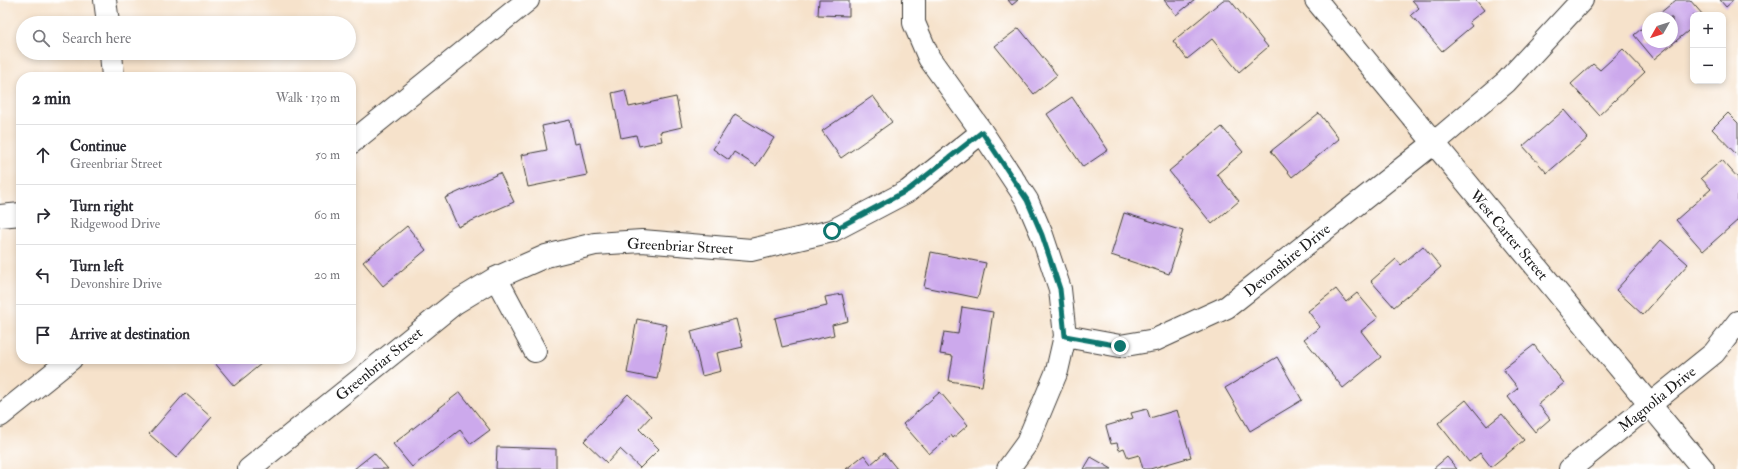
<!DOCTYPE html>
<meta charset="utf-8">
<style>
body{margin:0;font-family:"IM FELL Double Pica",serif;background:#f2f2f3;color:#2b2b33}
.controls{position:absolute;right:12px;top:12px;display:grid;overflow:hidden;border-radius:8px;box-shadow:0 2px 6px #0003}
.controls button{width:36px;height:36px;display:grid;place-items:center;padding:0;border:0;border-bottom:1px solid #e1e1e2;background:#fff;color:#2b2b33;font:20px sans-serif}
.compass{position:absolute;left:1642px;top:12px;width:36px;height:36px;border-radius:50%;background:#fff;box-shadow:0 2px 6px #0003;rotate:231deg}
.stop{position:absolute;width:12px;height:12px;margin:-9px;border:3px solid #0f766e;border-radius:50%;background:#fff}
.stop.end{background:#0f766e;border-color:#fff;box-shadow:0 1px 4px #0008}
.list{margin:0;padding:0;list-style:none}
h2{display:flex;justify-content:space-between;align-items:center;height:52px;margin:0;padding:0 16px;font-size:17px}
h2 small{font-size:13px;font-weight:400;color:#7c7c81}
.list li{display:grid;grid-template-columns:26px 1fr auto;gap:12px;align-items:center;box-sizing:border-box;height:60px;padding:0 16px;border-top:1px solid #e1e1e2}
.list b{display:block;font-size:15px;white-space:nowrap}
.list p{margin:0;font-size:13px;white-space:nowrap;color:#7c7c81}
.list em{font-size:13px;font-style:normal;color:#7c7c81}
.icon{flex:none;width:22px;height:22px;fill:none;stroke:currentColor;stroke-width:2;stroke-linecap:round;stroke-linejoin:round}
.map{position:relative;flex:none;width:1738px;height:469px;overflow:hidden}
.search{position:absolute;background:#fff;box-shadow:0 2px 6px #0003;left:16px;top:16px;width:340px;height:44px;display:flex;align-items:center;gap:10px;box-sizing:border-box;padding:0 14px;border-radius:22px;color:#7c7c81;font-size:15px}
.panel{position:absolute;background:#fff;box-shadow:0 2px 6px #0003;left:16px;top:72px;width:340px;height:292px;border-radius:16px}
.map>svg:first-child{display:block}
.building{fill:#cca9ec}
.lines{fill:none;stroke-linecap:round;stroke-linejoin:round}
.minor-casing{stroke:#3d3a36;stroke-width:24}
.minor{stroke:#fff;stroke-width:22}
.route{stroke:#0f766e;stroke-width:5}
.labels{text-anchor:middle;stroke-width:3.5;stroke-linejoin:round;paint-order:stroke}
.street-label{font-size:15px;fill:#1c1c1c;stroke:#fff}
</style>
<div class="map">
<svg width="1738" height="469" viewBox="0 0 1738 469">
<rect width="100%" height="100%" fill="#fff"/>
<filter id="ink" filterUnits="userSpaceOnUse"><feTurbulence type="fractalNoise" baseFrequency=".025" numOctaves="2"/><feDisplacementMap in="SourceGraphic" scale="8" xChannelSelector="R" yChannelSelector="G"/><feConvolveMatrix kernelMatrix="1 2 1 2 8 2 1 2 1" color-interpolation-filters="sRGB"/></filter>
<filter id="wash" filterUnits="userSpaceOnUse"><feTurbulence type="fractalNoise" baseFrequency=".012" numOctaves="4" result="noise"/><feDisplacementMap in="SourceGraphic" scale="16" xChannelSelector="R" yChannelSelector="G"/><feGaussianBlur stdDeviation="0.9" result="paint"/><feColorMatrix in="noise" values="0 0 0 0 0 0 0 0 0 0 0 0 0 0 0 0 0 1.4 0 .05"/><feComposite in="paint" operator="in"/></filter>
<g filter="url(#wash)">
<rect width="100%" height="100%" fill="#f6e2cb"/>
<g id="blocks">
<path class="building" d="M819,0H849V16L818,15Z
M1008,0H1018L1012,5Z
M1164,0H1195L1176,15Z
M1223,0H1230L1268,47L1239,72L1212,39L1187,59L1173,41Z
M1412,0H1476L1484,10L1469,22L1472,26L1442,51L1411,15L1419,8Z
M1676,0H1690L1703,15H1693V27L1654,59L1634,35L1648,23V42H1672V18H1654Z
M1720,0H1734L1726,7Z
M1019,28L1057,75L1034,94L995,46Z
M1623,49L1645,72L1599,115L1571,84L1593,64L1600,70Z
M625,90L629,107L676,97L682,127L660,132L662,141L639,146L636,135L621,138L612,93Z
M873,96L892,122L841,158L822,131Z
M1072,97L1108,150L1083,167L1047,114Z
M1564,110L1588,138L1547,173L1523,146Z
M1319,113L1339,139L1292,177L1271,151Z
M1728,113L1738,123V156L1712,129Z
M735,114L774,138L756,166L734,152L729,160L713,149Z
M570,120L575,144L580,143L587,175L528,187L521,155L547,150L542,126Z
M1222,127L1243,152L1217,174L1239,201L1212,224L1169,171Z
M1722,160L1738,178V220L1703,251L1676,220L1711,189L1701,178Z
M500,173L514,202L458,227L445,198Z
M1124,213L1183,231L1169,274L1111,255Z
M407,226L426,250L383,286L363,262Z
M1661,240L1688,264L1643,315L1616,290Z
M1423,246L1441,267L1394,307L1371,281L1396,259L1401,265Z
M931,252L986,263L978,298L924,287Z
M1336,289L1346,302L1357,293L1378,318L1361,331L1381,357L1343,388L1304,339L1320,327L1308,311Z
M842,294L848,321L832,325L834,335L782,347L775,318L827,306L825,297Z
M962,307L993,312L982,386L949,381L953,356L940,354L944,332L958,334Z
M637,319L667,325L657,379L627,373Z
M736,319L743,347L717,353L721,371L702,376L691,331Z
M1534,345L1564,383L1538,404L1550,419L1535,432L1508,397L1518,388L1503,369Z
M1277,357L1302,400L1250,431L1225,388Z
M217,359H267L234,386L214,362Z
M460,392L490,430L471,444L460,430L412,467L393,444Z
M940,392L968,425L953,438L951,435L929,454L903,424Z
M185,393L212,417L176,458L149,434Z
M628,394L651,416L639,429L659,449L640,468L620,449L607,463L584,441Z
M1466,400L1487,426L1502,414L1524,440L1491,467L1480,453L1469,462L1438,423Z
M1147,409L1150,418L1177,410L1191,457L1150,469H1143L1139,455L1128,458L1124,448L1119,450L1117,443L1111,444L1106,426L1133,418L1131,413Z
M497,447L556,449V469H496Z
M374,453L388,469H354Z
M884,453L897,469H846L864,455L871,464Z
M1091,457L1112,469H1084Z
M1447,457L1457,469H1433Z"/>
</g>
</g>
<g filter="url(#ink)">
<use href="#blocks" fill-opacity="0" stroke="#3d3a36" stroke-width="1"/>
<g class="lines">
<g class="minor-casing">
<path id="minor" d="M105,0L108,23
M914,0V23L929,58L982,132L1027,200L1042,235L1060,289L1065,336L1057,371L1027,443L1008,469
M1316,0L1703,469
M111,53L113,77
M351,143L528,0
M0,216L21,214
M496,278L535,351
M1065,336L1120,346L1155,340L1227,307L1434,143L1506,82L1582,0
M0,416L71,359
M249,469L455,303L496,278L546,256L595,244L642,241L751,250L832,231L908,191L982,132
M1570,469L1714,353L1738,322"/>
</g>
<use href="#minor" class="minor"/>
</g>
</g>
<g class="lines" filter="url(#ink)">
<path class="route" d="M832,231L908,190L982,132L1027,200L1042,235L1060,289L1065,336L1120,346"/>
</g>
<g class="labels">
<g class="street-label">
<text transform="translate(1509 235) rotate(50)" y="5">West Carter Street</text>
<text transform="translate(680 246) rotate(3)" y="5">Greenbriar Street</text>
<text transform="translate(1287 260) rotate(-39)" y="5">Devonshire Drive</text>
<text transform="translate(379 364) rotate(-39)" y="5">Greenbriar Street</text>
<text transform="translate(1657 399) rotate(-39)" y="5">Magnolia Drive</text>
</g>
</g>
</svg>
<div class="controls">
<button>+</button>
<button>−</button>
</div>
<svg class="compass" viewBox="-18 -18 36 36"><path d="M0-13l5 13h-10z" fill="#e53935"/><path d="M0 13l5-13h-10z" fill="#7c7c81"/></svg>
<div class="stop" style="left:832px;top:231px"></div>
<div class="stop end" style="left:1120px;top:346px"></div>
<div class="search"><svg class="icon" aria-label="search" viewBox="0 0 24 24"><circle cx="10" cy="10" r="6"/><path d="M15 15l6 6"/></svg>Search here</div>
<section class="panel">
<h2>2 min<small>Walk · 130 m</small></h2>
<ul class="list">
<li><svg class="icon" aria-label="ahead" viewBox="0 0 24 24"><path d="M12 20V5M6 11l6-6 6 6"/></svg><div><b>Continue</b><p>Greenbriar Street</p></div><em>50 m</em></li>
<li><svg class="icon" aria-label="right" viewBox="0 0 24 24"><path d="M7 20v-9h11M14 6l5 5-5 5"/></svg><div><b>Turn right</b><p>Ridgewood Drive</p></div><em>60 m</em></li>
<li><svg class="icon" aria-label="left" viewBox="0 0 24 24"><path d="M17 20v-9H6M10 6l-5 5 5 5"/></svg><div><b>Turn left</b><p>Devonshire Drive</p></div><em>20 m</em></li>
<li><svg class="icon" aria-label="arrive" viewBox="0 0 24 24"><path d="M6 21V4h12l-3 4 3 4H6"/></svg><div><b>Arrive at destination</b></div></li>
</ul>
</section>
</div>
